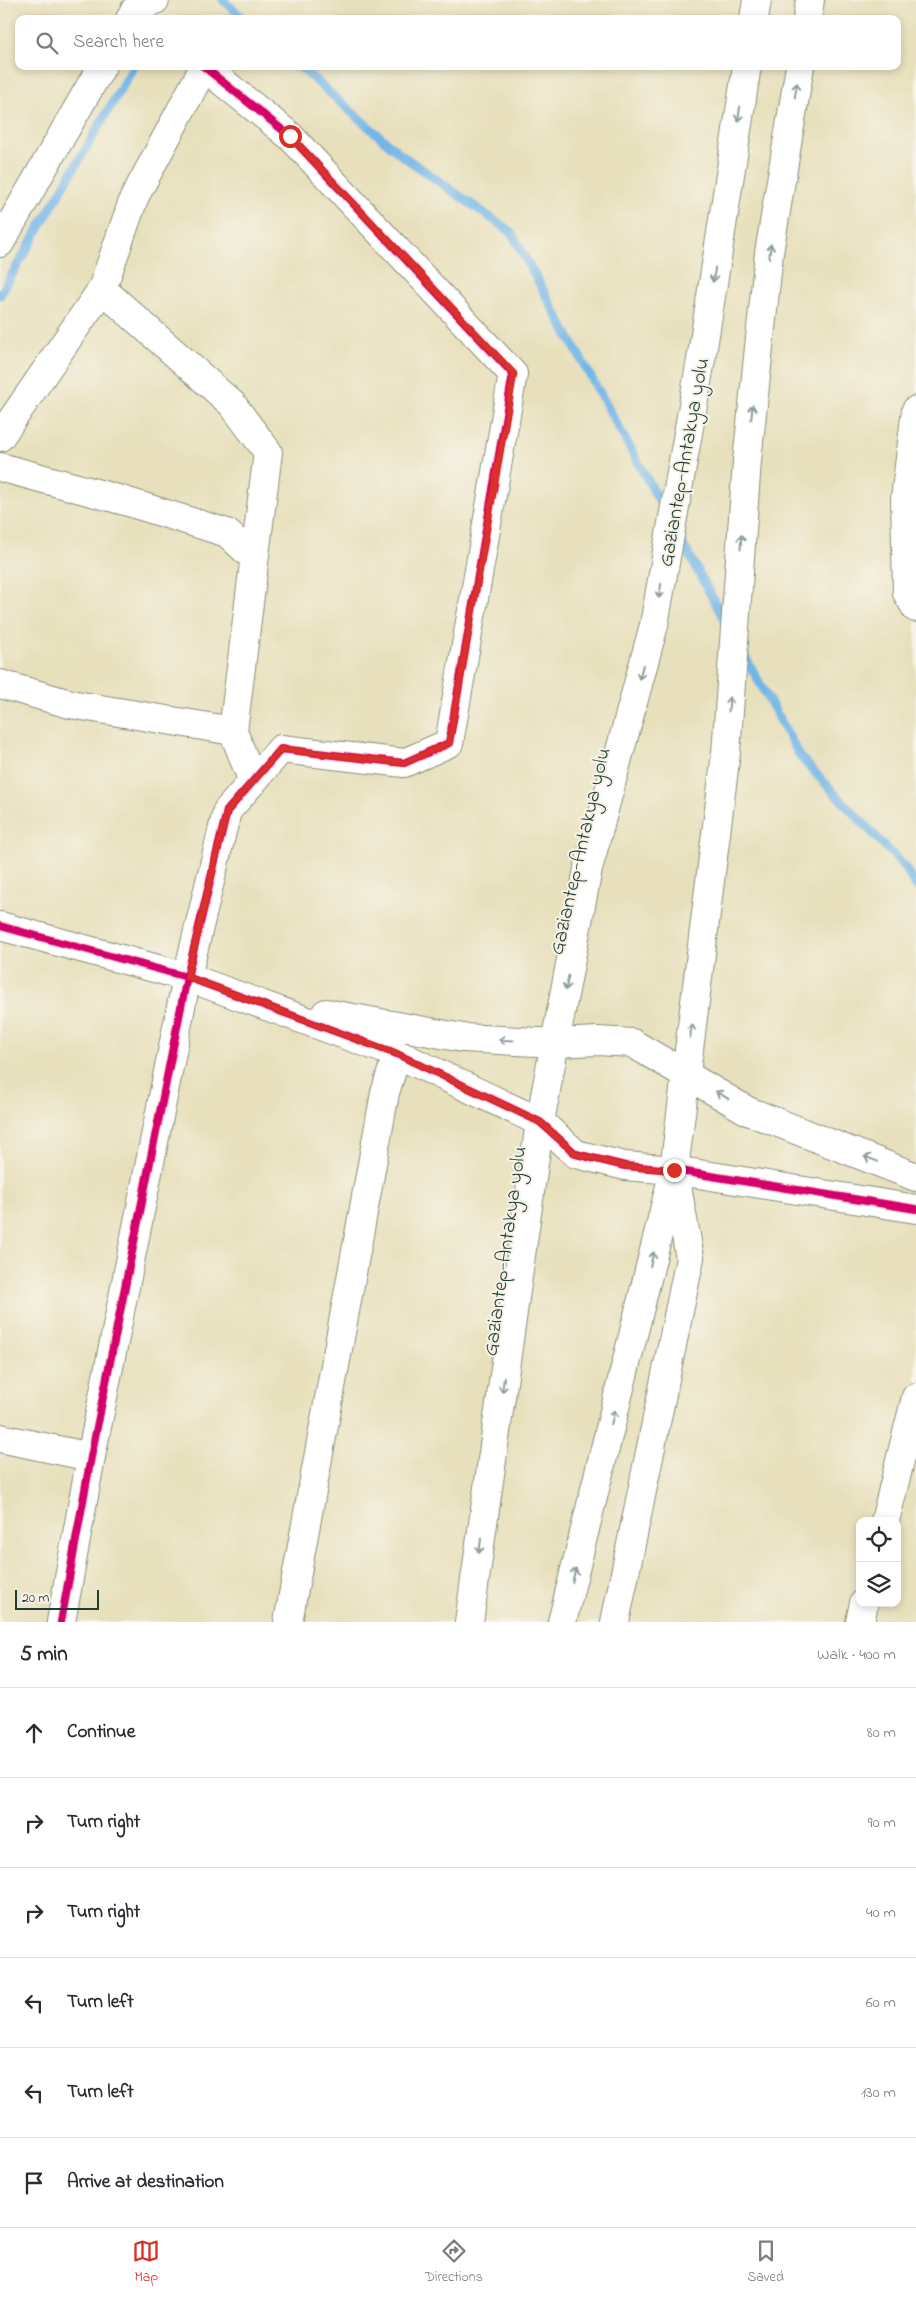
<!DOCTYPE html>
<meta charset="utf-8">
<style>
body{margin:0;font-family:"Indie Flower",sans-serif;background:#f2f2f3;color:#2b2b33}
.controls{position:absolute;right:15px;bottom:15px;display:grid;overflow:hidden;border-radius:10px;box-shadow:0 2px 8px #0003}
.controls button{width:45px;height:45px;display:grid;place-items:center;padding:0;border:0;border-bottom:1px solid #e1e1e2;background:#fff;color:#2b2b33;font:25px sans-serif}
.scale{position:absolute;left:15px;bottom:12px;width:84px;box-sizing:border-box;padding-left:5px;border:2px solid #1f3d34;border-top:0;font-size:14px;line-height:18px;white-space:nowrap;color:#1f3d34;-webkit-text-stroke:4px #f7f3e8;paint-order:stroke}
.stop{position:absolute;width:15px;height:15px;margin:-11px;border:4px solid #d93025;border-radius:50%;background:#fff}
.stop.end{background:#d93025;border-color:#fff;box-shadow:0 1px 5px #0008}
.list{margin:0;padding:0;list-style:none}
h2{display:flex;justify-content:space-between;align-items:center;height:65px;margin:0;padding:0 20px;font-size:21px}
h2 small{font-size:16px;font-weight:400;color:#7c7c81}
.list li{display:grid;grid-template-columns:32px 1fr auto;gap:15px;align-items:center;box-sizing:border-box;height:90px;padding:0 20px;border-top:1px solid #e1e1e2}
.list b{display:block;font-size:19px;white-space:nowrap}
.list em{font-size:16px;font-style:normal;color:#7c7c81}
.icon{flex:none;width:28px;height:28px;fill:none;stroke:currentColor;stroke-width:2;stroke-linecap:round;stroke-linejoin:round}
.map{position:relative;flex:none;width:916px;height:1622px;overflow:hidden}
.search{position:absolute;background:#fff;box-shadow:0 2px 8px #0003;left:15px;right:15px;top:15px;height:55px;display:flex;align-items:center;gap:12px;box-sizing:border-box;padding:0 18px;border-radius:10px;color:#7c7c81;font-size:19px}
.sheet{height:605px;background:#fff}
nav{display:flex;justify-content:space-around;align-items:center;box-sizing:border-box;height:70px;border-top:1px solid #e1e1e2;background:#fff;font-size:14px;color:#7c7c81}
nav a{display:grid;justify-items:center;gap:2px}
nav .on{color:#d93025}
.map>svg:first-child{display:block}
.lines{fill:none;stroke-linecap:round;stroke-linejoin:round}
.stream{stroke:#72b6e8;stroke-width:9}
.minor-casing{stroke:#848e78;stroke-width:30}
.highway-casing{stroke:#848e78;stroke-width:30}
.minor{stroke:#fff;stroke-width:28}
.highway{stroke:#fff;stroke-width:28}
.cycleway-casing{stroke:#f7f3e8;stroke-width:11}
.cycleway{stroke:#d6006c;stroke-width:8}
.oneway{stroke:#8f9e9a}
.route{stroke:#d93025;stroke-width:6}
.labels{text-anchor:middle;stroke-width:4;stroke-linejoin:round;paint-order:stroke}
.street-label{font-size:21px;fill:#1f3d34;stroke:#f7f3e8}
</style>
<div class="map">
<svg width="916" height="1622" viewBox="0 0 916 1622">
<rect width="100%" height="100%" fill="#f7f3e8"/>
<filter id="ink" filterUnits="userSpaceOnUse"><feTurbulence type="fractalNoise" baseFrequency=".02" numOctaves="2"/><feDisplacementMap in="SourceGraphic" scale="10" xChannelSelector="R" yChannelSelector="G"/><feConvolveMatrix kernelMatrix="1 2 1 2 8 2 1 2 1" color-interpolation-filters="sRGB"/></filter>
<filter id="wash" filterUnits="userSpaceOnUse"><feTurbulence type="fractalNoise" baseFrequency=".0096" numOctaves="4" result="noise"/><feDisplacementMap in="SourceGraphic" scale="20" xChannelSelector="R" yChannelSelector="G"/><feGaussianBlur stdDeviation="1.12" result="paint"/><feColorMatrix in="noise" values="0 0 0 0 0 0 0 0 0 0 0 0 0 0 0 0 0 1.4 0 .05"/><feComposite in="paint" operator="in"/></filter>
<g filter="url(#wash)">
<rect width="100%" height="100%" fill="#e8e0bc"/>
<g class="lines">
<path class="stream" d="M223,0L244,19
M299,66L400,154L511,232L667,515
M0,295L134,66
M678,535L727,624
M742,651L801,758L903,865L916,886"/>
</g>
</g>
<g filter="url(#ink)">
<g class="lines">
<g class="minor-casing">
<path id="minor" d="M130,19L134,11L155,0
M0,243L102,66
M102,289L232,404L268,452L233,731L253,782
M916,410L905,498L907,593L916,608
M0,437L102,289L134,198L204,67
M0,467L125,501L227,533L254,558
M0,684L70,704L233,731
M0,926L187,977L397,1054L540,1122L576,1154L625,1166L674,1170L916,1209
M326,1013L463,1038L555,1043L598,1041L632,1043L748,1111L916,1177
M0,1438L91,1457
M885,1521L916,1397
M61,1622L91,1457L187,977L227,811L281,749L404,763L449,743L513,374L290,136L203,66
M288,1622L385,1093L397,1054
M615,1622L690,1258L674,1170
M860,1622L864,1603"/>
</g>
<g class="highway-casing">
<path id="highway" d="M754,19L757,0
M807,19L810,0
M469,1622L540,1122L588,869L654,625L702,354L747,66
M562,1622L674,1170L726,753L747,461L769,253L800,66"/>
</g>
<use href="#minor" class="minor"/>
<use href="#highway" class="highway"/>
<g class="cycleway-casing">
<path id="cycleway" d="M0,926L187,977L397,1054L540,1122L576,1154L625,1166L674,1170L916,1209
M61,1622L91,1457L187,977L227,811L281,749L404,763L449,743L513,374L290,136L203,66"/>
</g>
<use href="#cycleway" class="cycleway"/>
</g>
<defs><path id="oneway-shaft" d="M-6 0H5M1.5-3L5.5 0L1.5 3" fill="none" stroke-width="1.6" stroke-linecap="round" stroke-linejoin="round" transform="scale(1.25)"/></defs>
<g class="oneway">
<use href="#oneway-shaft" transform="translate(796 90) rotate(-81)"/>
<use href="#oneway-shaft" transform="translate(739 114) rotate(99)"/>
<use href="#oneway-shaft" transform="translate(770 251) rotate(-82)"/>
<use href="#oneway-shaft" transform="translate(714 275) rotate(99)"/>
<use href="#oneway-shaft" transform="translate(752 412) rotate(-84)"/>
<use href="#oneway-shaft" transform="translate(741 542) rotate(-86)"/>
<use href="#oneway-shaft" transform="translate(660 591) rotate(100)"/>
<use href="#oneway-shaft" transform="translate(641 672) rotate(105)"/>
<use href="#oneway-shaft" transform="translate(729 704) rotate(-86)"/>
<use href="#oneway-shaft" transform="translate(567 983) rotate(101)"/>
<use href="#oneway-shaft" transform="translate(691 1031) rotate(-83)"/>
<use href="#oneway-shaft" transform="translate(506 1040) rotate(-177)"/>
<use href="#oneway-shaft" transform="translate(722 1095) rotate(-149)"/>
<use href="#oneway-shaft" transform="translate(871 1159) rotate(-159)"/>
<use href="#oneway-shaft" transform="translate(652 1259) rotate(-76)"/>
<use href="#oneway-shaft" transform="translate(503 1385) rotate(98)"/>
<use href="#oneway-shaft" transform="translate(613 1417) rotate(-76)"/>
<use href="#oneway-shaft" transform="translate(480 1546) rotate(98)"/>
<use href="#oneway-shaft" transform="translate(574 1575) rotate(-76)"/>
</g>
</g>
<g class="lines" filter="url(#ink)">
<path class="route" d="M290,136L514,374L449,743L404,763L281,749L227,811L187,977L397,1054L540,1122L576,1154L625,1166L674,1170"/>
</g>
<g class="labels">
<g class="street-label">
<text transform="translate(683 462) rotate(-80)" y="7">Gaziantep-Antakya yolu</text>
<text transform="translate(579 851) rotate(-77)" y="7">Gaziantep-Antakya yolu</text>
<text transform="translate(504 1251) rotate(-82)" y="7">Gaziantep-Antakya yolu</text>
</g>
</g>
</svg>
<div class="controls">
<button><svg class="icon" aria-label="locate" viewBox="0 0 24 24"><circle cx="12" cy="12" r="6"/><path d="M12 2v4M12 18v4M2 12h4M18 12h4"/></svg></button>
<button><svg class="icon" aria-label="layers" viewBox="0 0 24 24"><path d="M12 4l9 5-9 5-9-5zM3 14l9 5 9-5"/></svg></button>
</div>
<div class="scale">20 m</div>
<div class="stop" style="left:290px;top:136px"></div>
<div class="stop end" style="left:674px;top:1170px"></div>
<div class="search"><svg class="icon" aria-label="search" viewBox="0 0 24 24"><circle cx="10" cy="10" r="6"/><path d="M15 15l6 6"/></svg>Search here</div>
</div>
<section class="sheet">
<h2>5 min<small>Walk · 400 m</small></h2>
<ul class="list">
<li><svg class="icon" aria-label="ahead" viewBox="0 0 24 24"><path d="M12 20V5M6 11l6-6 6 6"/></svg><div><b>Continue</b></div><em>80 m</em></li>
<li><svg class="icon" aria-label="right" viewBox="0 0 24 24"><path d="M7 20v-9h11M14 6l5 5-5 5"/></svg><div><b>Turn right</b></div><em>90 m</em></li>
<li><svg class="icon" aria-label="right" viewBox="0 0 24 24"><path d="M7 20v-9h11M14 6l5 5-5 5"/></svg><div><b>Turn right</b></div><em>40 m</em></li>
<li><svg class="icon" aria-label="left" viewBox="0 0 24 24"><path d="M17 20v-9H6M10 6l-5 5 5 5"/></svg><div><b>Turn left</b></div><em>60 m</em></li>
<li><svg class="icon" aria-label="left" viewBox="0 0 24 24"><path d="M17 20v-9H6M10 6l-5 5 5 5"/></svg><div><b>Turn left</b></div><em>130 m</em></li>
<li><svg class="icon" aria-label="arrive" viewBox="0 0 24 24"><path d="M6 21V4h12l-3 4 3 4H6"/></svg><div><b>Arrive at destination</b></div></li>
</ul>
</section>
<nav>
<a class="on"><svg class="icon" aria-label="map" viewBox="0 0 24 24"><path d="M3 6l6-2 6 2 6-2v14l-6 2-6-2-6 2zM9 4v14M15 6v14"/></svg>Map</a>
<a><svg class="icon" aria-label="directions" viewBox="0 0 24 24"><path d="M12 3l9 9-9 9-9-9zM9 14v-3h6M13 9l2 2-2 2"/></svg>Directions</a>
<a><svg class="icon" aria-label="saved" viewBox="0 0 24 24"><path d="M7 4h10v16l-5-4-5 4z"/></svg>Saved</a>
</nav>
